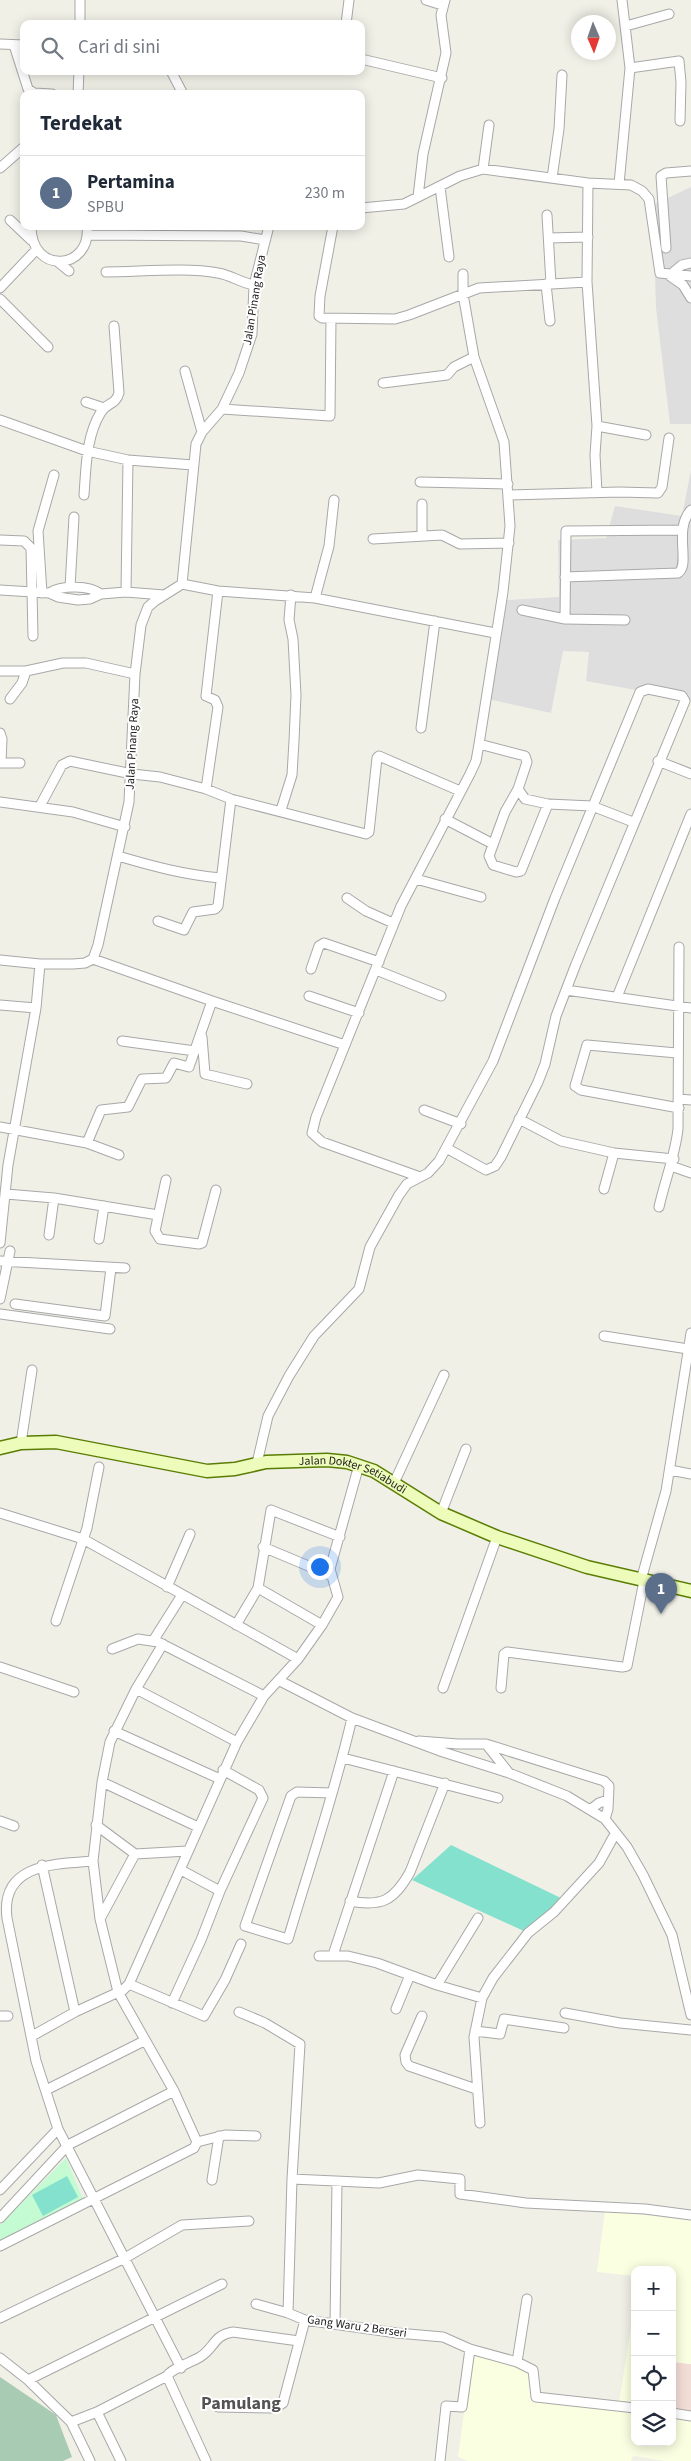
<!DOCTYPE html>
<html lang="id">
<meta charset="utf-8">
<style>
body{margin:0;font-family:"Source Sans 3",sans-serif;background:#f6f6f7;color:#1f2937}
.controls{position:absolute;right:15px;bottom:15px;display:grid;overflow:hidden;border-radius:10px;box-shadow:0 2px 12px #0003}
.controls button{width:45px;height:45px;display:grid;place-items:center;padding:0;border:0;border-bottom:1px solid #e0e1e3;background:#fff;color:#1f2937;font:25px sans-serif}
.compass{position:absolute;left:571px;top:15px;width:45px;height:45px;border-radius:50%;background:#fff;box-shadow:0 2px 12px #0003;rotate:178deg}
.you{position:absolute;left:319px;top:1566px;width:18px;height:18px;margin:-12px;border:4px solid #fff;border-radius:50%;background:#1a73e8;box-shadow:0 0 0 8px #1a73e833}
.badge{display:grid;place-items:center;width:32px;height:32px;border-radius:50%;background:#d12500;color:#fff;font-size:16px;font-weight:700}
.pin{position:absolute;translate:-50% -41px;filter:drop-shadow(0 1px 2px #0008)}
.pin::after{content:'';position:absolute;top:26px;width:18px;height:15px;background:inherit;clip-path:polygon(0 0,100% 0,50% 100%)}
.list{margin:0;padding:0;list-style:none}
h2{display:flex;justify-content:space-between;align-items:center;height:65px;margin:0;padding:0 20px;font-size:21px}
h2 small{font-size:16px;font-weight:400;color:#747a83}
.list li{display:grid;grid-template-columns:32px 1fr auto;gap:15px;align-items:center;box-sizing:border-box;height:75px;padding:0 20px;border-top:1px solid #e0e1e3}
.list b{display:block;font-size:19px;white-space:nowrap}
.list p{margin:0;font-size:16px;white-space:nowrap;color:#747a83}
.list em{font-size:16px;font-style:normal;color:#747a83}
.icon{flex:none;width:28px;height:28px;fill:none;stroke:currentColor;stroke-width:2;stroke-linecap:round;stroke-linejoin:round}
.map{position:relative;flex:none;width:691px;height:2461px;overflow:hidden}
.search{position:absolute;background:#fff;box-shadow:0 2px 12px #0003;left:20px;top:20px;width:345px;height:55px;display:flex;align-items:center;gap:12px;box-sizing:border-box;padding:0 18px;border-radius:10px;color:#747a83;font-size:19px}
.panel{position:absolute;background:#fff;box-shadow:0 2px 12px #0003;left:20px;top:90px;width:345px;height:140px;border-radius:10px}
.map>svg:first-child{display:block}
.residential{fill:#dfdede}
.commercial{fill:#f2dcd6}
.education{fill:#faffe2}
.cemetery{fill:#a8cbb3}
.park{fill:#c4fbd2}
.pitch{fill:#84e1ce}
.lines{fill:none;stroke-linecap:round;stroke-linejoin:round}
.street-casing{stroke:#a8a8a8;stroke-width:11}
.secondary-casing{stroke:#5a7d03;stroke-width:15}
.street{stroke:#fff;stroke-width:9}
.secondary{stroke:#edfbbb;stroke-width:12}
.labels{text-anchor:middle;stroke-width:4;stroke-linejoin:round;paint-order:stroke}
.street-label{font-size:12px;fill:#212121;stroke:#fff}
.district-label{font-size:18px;font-weight:bold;fill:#545454;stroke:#fff}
</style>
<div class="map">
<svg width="691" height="2461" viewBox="0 0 691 2461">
<rect width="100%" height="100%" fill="#f1f0e7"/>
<path class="residential" d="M691,187V424H670L656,308L653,205Z
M691,470V700L586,681L589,652L563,651L551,713L488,699L507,600L559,597L558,540L606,538L615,506L682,516Z"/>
<path class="commercial" d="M672,2362L691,2364V2414L672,2411Z"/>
<path class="education" d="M605,2211L691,2220V2364L672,2362V2270H635V2276L597,2272Z
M635,2301V2442H672V2418L691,2421V2461H666L633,2456L631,2461H468L458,2457L472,2353L529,2371L533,2400L618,2410Z"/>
<path class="cemetery" d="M0,2377L56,2415L72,2457L63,2461H0Z"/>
<path class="park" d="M66,2158L83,2199L0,2243V2225Z"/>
<path class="pitch" d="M451,1845L563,1899L526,1932L412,1880Z
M67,2176L78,2197L43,2216L32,2195Z"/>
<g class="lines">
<g class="street-casing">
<path id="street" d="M426,0L442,5
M80,24V0
M346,24L349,0
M626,26L669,14
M0,44L24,45
M14,45L28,89L34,93L52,94
M361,59L442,78
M630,68L679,61L681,82L680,121
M171,71L183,94
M78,94L79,71
M0,168L24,147
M483,169L489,125
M552,178L559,129L562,75
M588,183L587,282L597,426L595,455L597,492
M619,184L630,68L622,0
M440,187L449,257
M418,197L423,154L446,53L441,15L445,0
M361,208L404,204L460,176L483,169L588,183L631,185L642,191L649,199L660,273L691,276
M547,215L551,284
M10,220L31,240
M31,226C31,276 92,270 87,226
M333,226L320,296L319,316L322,318L395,319L409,315L479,288L587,282
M88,235L241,236L265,240
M549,238L588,237
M666,248L661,176L666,173L691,171
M58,262L69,271
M106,272C139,272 186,267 218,273C231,275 241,283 254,285
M670,275L682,265L691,263
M670,276L683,285L691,298
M546,284L550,321
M0,288L36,250
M0,299L48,347
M185,371L202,432
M383,383L447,375L454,367L474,357
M86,402L104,408
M222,409L330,416L331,319
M0,420L87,451L128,460L193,465
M597,426L646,435
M420,482L508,484
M84,495C86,468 86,436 101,412C106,403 116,405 119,393L114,326
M509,495L619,492L658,493L662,487L669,438
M422,535V504
M373,539L442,535L460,544L509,543
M0,540L24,541L31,548L33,636
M565,577L678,573C691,565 673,529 691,510
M182,584L218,591L315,598L495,633
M70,587L74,517
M0,590L49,593L58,597L78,600L90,599L101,594L126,592L164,595
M126,592L128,460
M42,593L38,531L54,475
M49,593C62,585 89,585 101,594
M315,598L329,546L334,500
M522,610L565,619L625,620
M565,619L566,531L681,530
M0,671H26L63,663H86L135,674
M10,699L22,683L26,671
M421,728L435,621
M0,733L2,739L1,763
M479,744L525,756L527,762L518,789L525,799L548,804L592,806L633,822
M658,761L691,774
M0,763H20
M206,789L218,707L215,700L206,696L218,591
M518,789L505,812L489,856L493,865L516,872L521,871L548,804
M0,802L73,812L125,827
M40,806L62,765L70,761L132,774L160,777L206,789L231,799L366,834L369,832L377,758L379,756L460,791
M281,810L292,775L294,741L296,695L293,639L289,620L291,595
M445,819L493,844
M118,856C152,866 185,875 221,878
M416,879L481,897
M347,898L366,911L393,923
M158,921L184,930L193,912L215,909L218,906L231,799
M93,959L212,1001L345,1045
M0,960L40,964
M311,969L319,946L324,943L379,962
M376,970L441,996
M566,990L691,1008
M309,996L359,1013
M617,997L691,814
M0,1005L36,1008
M202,1037L205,1074L247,1084
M122,1041L195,1051
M677,1053L587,1045L575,1086L581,1090L679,1108
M679,1099L691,1100
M424,1110L461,1124
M519,1119L561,1141L614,1153L674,1159
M0,1127L87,1143L119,1155
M87,1143L101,1110L128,1107L142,1079L166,1078L174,1063L189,1067L212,1001
M671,1166L691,1173
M420,1177L322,1142L312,1133L316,1117L401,906L470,774L476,761L479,744L503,592L510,526L504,442L474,357L463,294V274
M166,1180L155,1231L160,1239L199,1244L202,1243L216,1190
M604,1189L614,1153
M6,1194L54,1198L158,1215
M659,1207C665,1180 675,1156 678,1129L679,947
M49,1235L54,1198
M99,1239L104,1206
M0,1243L8,1165L36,1008L40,964H73L85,963L93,959L98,945L129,802L135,674L141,625L148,607L155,601L182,584L196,444L202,432L222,409L239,373L252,334L254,285L269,226
M0,1261L125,1268
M0,1299L10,1251
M15,1304L105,1316L111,1268
M0,1314L110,1329
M604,1336L688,1349
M21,1443L32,1370
M257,1463L268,1416L289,1376L314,1336L359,1289L370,1247L399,1195L407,1184L428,1173L439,1161L493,1061L555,898L640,692L648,689L682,696L685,701L576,964L556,1016L545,1064L538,1082L501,1157L495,1166L486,1170L448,1149
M670,1470L691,1474
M394,1483L444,1375
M0,1513L83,1539L298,1659
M441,1513L466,1449
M263,1547L330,1575
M641,1580L666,1491L691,1333
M167,1587L190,1534
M258,1588L322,1625
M56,1621L87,1528L99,1467
M236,1625L258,1588L271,1510L340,1537
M153,1641L182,1595
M112,1649L138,1639L158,1642L264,1696
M0,1667L74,1692
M280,1681L352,1718L443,1752L509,1773L567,1796L605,1819L627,1847L643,1875L672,1935L691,2015
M443,1688L497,1537
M501,1688L504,1654L507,1652L622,1667L627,1666L644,1581
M136,1689L237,1742
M114,1731L220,1779
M419,1741L458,1744H486L604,1781L609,1786L608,1809L605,1819
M486,1744L509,1773
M343,1758L498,1798
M102,1782L198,1827
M332,1793L297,1792L291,1796L245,1926L288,1939C310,1865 335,1792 352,1718
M591,1809L599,1803L608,1800
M0,1821L14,1826
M96,1825L135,1854L188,1851
M93,1861C56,1864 0,1863 7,1918L36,2061L58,2129L181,2368
M42,1865L75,2012
M181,1870L220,1891
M350,1901C381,1907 394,1901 410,1872L445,1783
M100,1919L135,1854
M334,1952L394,1771
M319,1956H348L377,1963L437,1985L482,1998
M129,1984L204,2016L225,1980L241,1944
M437,1985L478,1918
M172,2003L201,1940L220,1891L263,1798L259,1790L223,1770
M396,2009L410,1975
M239,2012L265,2023L300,2044L292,2179L288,2313L305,2320L397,2333L443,2337L470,2349L517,2362L533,2370L536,2397L635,2408
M565,2013L620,2023L691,2030
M0,2016H8
M422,2016L405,2055L406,2062L409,2066L476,2089
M475,2031L500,2034L504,2019L564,2028
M32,2036L75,2012L123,1990L129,1984L237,1742L264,1696L298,1659L322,1625L338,1597L330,1569L359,1465
M46,2090L144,2041
M480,2123L474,2037L482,1998L493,1978L528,1933L554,1912L599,1863L615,1834
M197,2142L225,2135L256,2136
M292,2179L379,2183L418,2175L460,2179V2194L526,2203L645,2209L691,2215
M212,2180L219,2136
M0,2190L58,2129
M0,2218L68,2145L174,2091
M0,2246L194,2148L197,2142L174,2091L118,1992L100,1919L93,1861L102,1782L110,1742L136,1689L163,1644
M256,2304L288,2313
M0,2318L125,2258L182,2225L249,2221
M335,2324L337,2182
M0,2358L28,2380L71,2422L90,2461
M517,2362L527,2299
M167,2376L206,2461
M28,2380L222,2284
M218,2407L275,2408L283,2403L305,2320
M97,2412L121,2461
M672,2413L691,2416
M71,2422L97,2412L167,2376C171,2369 192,2362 200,2357C215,2348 213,2335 233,2332L299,2341
M440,2461L446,2406L462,2407L470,2349"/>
</g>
<g class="secondary-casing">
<g id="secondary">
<path id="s1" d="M0,1448L21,1443L56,1442L207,1471L235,1469L266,1462L327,1460L347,1462L374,1471L441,1513L497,1537L587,1567L691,1591"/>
</g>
</g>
<use href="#street" class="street"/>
<use href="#secondary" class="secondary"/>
</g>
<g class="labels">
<g class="street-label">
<text transform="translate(254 300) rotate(-81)" y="4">Jalan Pinang Raya</text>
<text transform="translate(132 744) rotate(-87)" y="4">Jalan Pinang Raya</text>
<text dy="4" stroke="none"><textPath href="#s1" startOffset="360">Jalan Dokter Setiabudi</textPath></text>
<text transform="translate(357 2326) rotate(8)" y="4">Gang Waru 2 Berseri</text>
</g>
<g class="district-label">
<text x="241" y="2409">Pamulang</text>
</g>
</g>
</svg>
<div class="controls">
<button>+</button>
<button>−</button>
<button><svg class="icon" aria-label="locate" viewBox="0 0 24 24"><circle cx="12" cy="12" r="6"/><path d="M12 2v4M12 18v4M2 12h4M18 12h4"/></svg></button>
<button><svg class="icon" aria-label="layers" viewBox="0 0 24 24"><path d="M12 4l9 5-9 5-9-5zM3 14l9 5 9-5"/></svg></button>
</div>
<svg class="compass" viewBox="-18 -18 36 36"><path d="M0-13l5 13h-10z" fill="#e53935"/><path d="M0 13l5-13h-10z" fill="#747a83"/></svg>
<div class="you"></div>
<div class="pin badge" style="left:661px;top:1614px;background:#5c6f8a">1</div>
<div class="search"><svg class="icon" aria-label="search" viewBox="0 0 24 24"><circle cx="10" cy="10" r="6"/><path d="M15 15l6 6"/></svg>Cari di sini</div>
<section class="panel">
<h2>Terdekat<small></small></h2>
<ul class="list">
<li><span class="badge" style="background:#5c6f8a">1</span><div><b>Pertamina</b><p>SPBU</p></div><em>230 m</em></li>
</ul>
</section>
</div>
